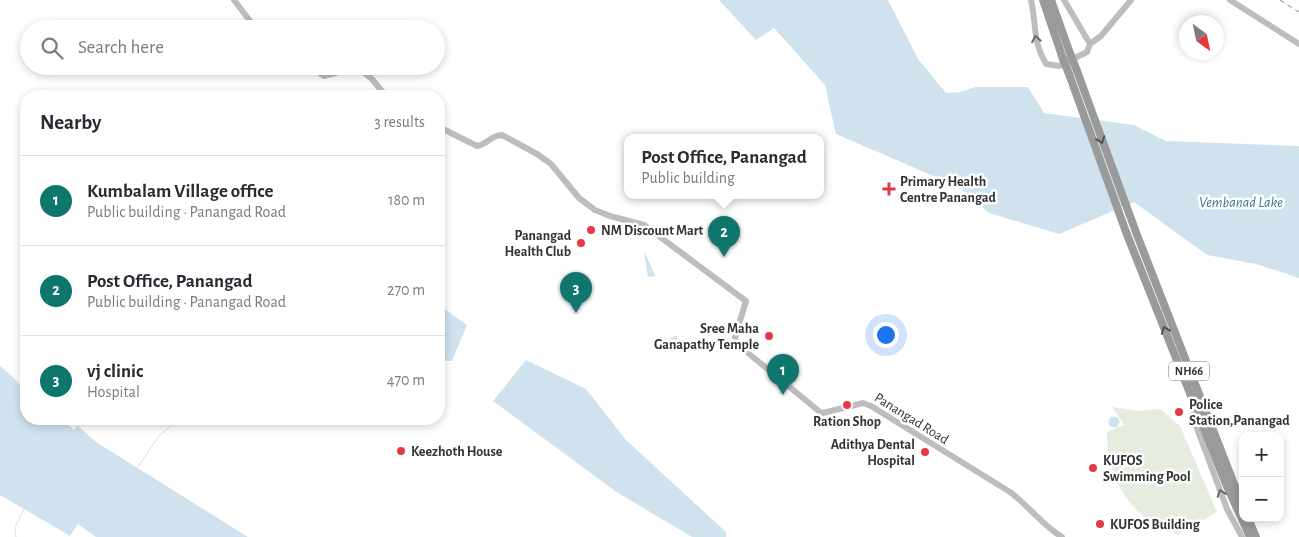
<!DOCTYPE html>
<meta charset="utf-8">
<style>
body{margin:0;font-family:"Alegreya Sans",sans-serif;background:#f2f2f3;color:#2b2b33}
.controls{position:absolute;right:15px;bottom:15px;display:grid;overflow:hidden;border-radius:10px;box-shadow:0 2px 8px #0003}
.controls button{width:45px;height:45px;display:grid;place-items:center;padding:0;border:0;border-bottom:1px solid #e1e1e2;background:#fff;color:#2b2b33;font:25px sans-serif}
.compass{position:absolute;left:1179px;top:15px;width:45px;height:45px;border-radius:50%;background:#fff;box-shadow:0 2px 8px #0003;rotate:147deg}
.you{position:absolute;left:885px;top:334px;width:18px;height:18px;margin:-12px;border:4px solid #fff;border-radius:50%;background:#1a73e8;box-shadow:0 0 0 8px #1a73e833}
.badge{display:grid;place-items:center;width:32px;height:32px;border-radius:50%;background:#0f766e;color:#fff;font-size:16px;font-weight:700}
.pin{position:absolute;translate:-50% -41px;filter:drop-shadow(0 1px 2px #0008)}
.pin::after{content:'';position:absolute;top:26px;width:18px;height:15px;background:inherit;clip-path:polygon(0 0,100% 0,50% 100%)}
.popup{position:absolute;left:624px;top:134px;width:200px;height:65px;box-sizing:border-box;display:grid;place-content:center;border-radius:10px;background:#fff;filter:drop-shadow(0 1px 4px #0005);font-size:16px;white-space:nowrap;color:#7c7c81}
.popup b{font-size:19px;color:#2b2b33}
.popup::after{content:'';position:absolute;left:50%;top:100%;margin-left:-10px;border:10px solid transparent;border-top-color:#fff}
.list{margin:0;padding:0;list-style:none}
h2{display:flex;justify-content:space-between;align-items:center;height:65px;margin:0;padding:0 20px;font-size:21px}
h2 small{font-size:16px;font-weight:400;color:#7c7c81}
.list li{display:grid;grid-template-columns:32px 1fr auto;gap:15px;align-items:center;box-sizing:border-box;height:90px;padding:0 20px;border-top:1px solid #e1e1e2}
.list b{display:block;font-size:19px;white-space:nowrap}
.list p{margin:0;font-size:16px;white-space:nowrap;color:#7c7c81}
.list em{font-size:16px;font-style:normal;color:#7c7c81}
.icon{flex:none;width:28px;height:28px;fill:none;stroke:currentColor;stroke-width:2;stroke-linecap:round;stroke-linejoin:round}
.map{position:relative;flex:none;width:1299px;height:537px;overflow:hidden}
.search{position:absolute;background:#fff;box-shadow:0 2px 8px #0003;left:20px;top:20px;width:425px;height:55px;display:flex;align-items:center;gap:12px;box-sizing:border-box;padding:0 18px;border-radius:28px;color:#7c7c81;font-size:19px}
.panel{position:absolute;background:#fff;box-shadow:0 2px 8px #0003;left:20px;top:90px;width:425px;height:335px;border-radius:20px}
.map>svg:first-child{display:block}
.green{fill:#e6ecdf}
.water{fill:#cfe2ee}
.lines{fill:none;stroke-linecap:round;stroke-linejoin:round}
.stream{stroke:#cfe2ee;stroke-width:1}
.secondary{stroke:#bdbdbd;stroke-width:6}
.highway{stroke:#9a9a9a;stroke-width:8}
.rail{stroke:#888;stroke-width:1;stroke-dasharray:5 4;stroke-linecap:butt}
.highway-bridge{stroke:#9a9a9a;stroke-width:8}
.oneway{stroke:#6a6a6a}
.oneway2{stroke:#525252}
.poi-dot{fill:#e63946;stroke:#fff;stroke-width:2}
.labels{text-anchor:middle;stroke-width:5;stroke-linejoin:round;paint-order:stroke}
.shield{fill:#fff;stroke:#707070;stroke-width:1}
.shield-label{font-size:12px;font-weight:bold;fill:#333}
.poi-label{font-size:14px;font-weight:bold;fill:#333;stroke:#fff;text-anchor:start}
.street-label{font-size:14px;fill:#333;stroke:#fff}
.water-label{font-size:15px;font-style:italic;fill:#3f7597;stroke:#fff}
</style>
<div class="map">
<svg width="1299" height="537" viewBox="0 0 1299 537">
<rect width="100%" height="100%" fill="#fff"/>
<path class="green" d="M1112,407L1138,411L1160,409L1180,426L1217,512L1178,535C1166,529 1151,524 1141,514C1116,490 1107,466 1107,432L1124,425Z"/>
<path class="water" d="M719,0H888L918,59L946,93L961,92L975,87H1028L1044,113L1134,125L1166,141L1299,146V278L1256,264L1207,255L1134,202L1059,234L989,213L959,187L836,134L825,85L774,28L756,40Z
M644,251L654,273L655,276L648,277Z
M439,305L467,325L452,361H439Z
M676,335L679,345L674,348V352H670L672,346L669,344L671,338Z
M526,360L586,389L626,440L726,532V537H692L615,491L493,401Z
M0,366C24,387 26,386 26,419H62L74,430L77,425L96,442L248,537H96L78,524L70,536L0,495Z
M1108.5 422a5.5 5.5 0 1 1 11 0a5.5 5.5 0 1 1-11 0Z"/>
<g class="lines">
<path class="stream" d="M137,468L159,436L179,419
M16,537L15,527L24,509"/>
<path class="secondary" d="M234,0L256,29
M1031,0C1037,26 1032,40 1046,64L1059,66L1087,52L1090,44L1064,0
M1230,0L1299,44
M1090,44L1101,36L1131,0
M310,66L324,76L357,67L372,79L386,96
M439,127L477,146C487,144 492,135 502,135L537,154L551,164L579,198L595,210L610,216L644,225L746,301L735,337L737,344L820,412L823,413L863,403L871,406L1010,492C1029,506 1042,525 1062,537
M1192,415L1227,509L1242,537"/>
<path class="highway" d="M1043,0L1063,59
M1051,0L1071,56
M1077,71L1137,235L1243,507
M1069,74L1126,232L1226,484L1250,537
M1248,518L1256,537"/>
<path class="rail" d="M1280,0L1299,12"/>
<path class="highway-bridge" d="M1071,56L1077,71
M1063,59L1069,74"/>
</g>
<defs><path id="oneway-chevron" d="M-2-3.5L2.5 0L-2 3.5" fill="none" stroke-width="1.6" stroke-linecap="round" stroke-linejoin="round" transform="scale(1.25)"/></defs>
<g class="oneway">
<use href="#oneway-chevron" transform="translate(1036 39) rotate(-99)"/>
<use href="#oneway-chevron" transform="translate(1221 493) rotate(-110)"/>
</g>
<g class="oneway2">
<use href="#oneway-chevron" transform="translate(1101 140) rotate(70)"/>
<use href="#oneway-chevron" transform="translate(1165 330) rotate(-112)"/>
</g>
<g class="poi-dot">
<path d="M886.5 181.5h5v5h5v5h-5v5h-5v-5h-5v-5h5z"/>
<circle cx="591" cy="230" r="5"/>
<circle cx="581" cy="243" r="5"/>
<circle cx="769" cy="336" r="5"/>
<circle cx="847" cy="405" r="5"/>
<circle cx="1179" cy="412" r="5"/>
<circle cx="401" cy="451" r="5"/>
<circle cx="925" cy="452" r="5"/>
<circle cx="1093" cy="468" r="5"/>
<circle cx="1100" cy="524" r="5"/>
</g>
<g class="labels">
<rect class="shield" x="1169" y="361.5" width="40" height="19" rx="4"/>
<g class="shield-label">
<text x="1189" y="375">NH66</text>
</g>
<g class="poi-label">
<text x="900" y="186">Primary Health<tspan x="900" dy="16">Centre Panangad</tspan></text>
<text x="601" y="235">NM Discount Mart</text>
<text x="571" y="240" text-anchor="end">Panangad<tspan x="571" dy="16">Health Club</tspan></text>
<text x="759" y="333" text-anchor="end">Sree Maha<tspan x="759" dy="16">Ganapathy Temple</tspan></text>
<text x="1189" y="409">Police<tspan x="1189" dy="16">Station,Panangad</tspan></text>
<text x="847" y="426" text-anchor="middle">Ration Shop</text>
<text x="915" y="449" text-anchor="end">Adithya Dental<tspan x="915" dy="16">Hospital</tspan></text>
<text x="411" y="456">Keezhoth House</text>
<text x="1103" y="465">KUFOS<tspan x="1103" dy="16">Swimming Pool</tspan></text>
<text x="1110" y="529">KUFOS Building</text>
</g>
<g class="street-label">
<text transform="translate(912 418) rotate(32)" y="5">Panangad Road</text>
</g>
<g class="water-label">
<text x="1241" y="207">Vembanad Lake</text>
</g>
</g>
</svg>
<div class="controls">
<button>+</button>
<button>−</button>
</div>
<svg class="compass" viewBox="-18 -18 36 36"><path d="M0-13l5 13h-10z" fill="#e53935"/><path d="M0 13l5-13h-10z" fill="#7c7c81"/></svg>
<div class="you"></div>
<div class="pin badge" style="left:783px;top:395px">1</div>
<div class="pin badge" style="left:724px;top:257px">2</div>
<div class="popup"><b>Post Office, Panangad</b>Public building</div>
<div class="pin badge" style="left:576px;top:313px">3</div>
<div class="search"><svg class="icon" aria-label="search" viewBox="0 0 24 24"><circle cx="10" cy="10" r="6"/><path d="M15 15l6 6"/></svg>Search here</div>
<section class="panel">
<h2>Nearby<small>3 results</small></h2>
<ul class="list">
<li><span class="badge">1</span><div><b>Kumbalam Village office</b><p>Public building · Panangad Road</p></div><em>180 m</em></li>
<li><span class="badge">2</span><div><b>Post Office, Panangad</b><p>Public building · Panangad Road</p></div><em>270 m</em></li>
<li><span class="badge">3</span><div><b>vj clinic</b><p>Hospital</p></div><em>470 m</em></li>
</ul>
</section>
</div>
